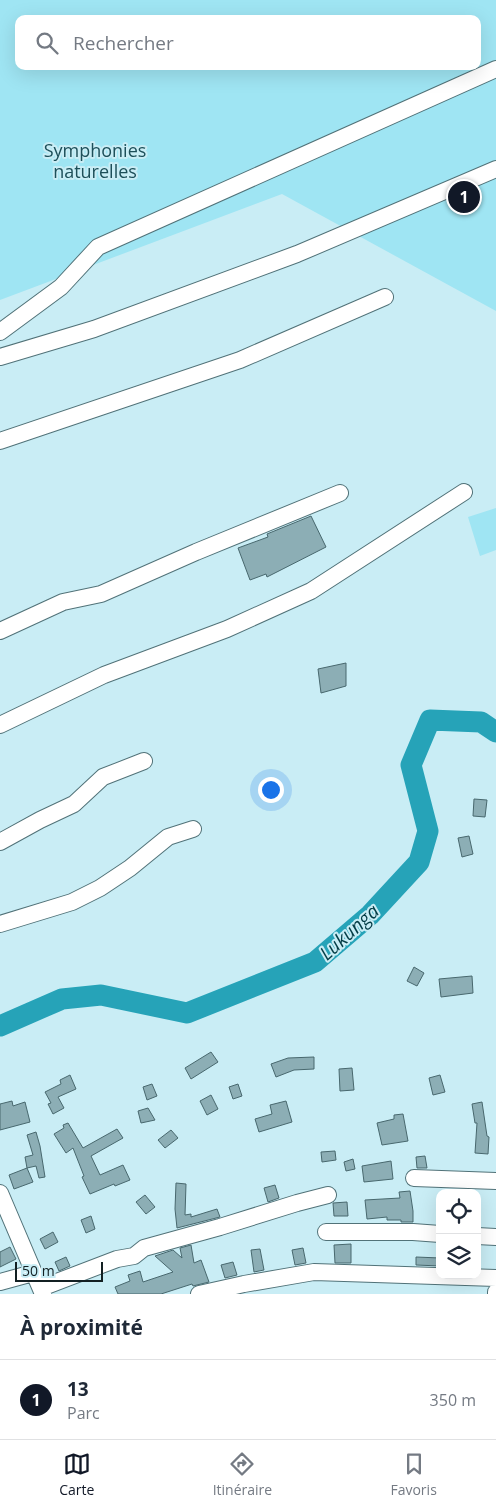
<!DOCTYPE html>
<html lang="fr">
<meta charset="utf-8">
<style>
body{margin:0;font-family:"Open Sans",sans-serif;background:#f2f2f3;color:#1f2937}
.controls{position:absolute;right:15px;bottom:15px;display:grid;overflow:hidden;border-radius:10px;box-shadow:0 5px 20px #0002}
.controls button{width:45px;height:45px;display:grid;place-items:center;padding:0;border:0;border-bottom:1px solid #e0e1e3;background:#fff;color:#1f2937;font:25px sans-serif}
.scale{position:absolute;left:15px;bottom:12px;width:88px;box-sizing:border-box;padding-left:5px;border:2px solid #132023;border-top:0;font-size:14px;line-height:18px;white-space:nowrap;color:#132023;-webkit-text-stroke:4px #c9edf5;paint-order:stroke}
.you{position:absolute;left:270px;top:789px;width:18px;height:18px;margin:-12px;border:4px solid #fff;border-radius:50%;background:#1a73e8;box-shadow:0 0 0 8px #1a73e833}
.badge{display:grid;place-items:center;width:32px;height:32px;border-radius:50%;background:#111827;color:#fff;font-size:16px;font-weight:700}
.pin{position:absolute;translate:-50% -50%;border:2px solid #fff;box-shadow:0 1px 5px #0006}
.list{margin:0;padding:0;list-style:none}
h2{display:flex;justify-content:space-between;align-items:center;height:65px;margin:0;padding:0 20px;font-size:21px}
h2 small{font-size:16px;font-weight:400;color:#747a83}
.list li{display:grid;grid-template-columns:32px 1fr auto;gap:15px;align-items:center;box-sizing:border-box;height:80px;padding:0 20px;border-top:1px solid #e0e1e3}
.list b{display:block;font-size:19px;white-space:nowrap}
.list p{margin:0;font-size:16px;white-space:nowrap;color:#747a83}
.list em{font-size:16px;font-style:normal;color:#747a83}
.icon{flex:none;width:28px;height:28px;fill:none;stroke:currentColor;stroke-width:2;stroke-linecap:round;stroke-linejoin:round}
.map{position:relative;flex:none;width:496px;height:1294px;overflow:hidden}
.search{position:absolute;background:#fff;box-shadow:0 5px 20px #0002;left:15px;right:15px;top:15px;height:55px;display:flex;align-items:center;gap:12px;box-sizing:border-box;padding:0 18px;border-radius:10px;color:#747a83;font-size:19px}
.sheet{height:145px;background:#fff}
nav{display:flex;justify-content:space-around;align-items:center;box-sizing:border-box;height:70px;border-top:1px solid #e0e1e3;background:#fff;font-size:14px;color:#747a83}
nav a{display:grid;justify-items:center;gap:2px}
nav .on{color:#111827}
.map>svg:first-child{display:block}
.green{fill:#9fe5f3;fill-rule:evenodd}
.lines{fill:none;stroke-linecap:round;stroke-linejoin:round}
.river{stroke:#26a3b8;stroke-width:21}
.building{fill:#8caeb5;stroke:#48686e}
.minor-casing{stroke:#517278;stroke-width:18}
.minor{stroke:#fff;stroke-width:16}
.labels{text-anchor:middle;stroke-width:4;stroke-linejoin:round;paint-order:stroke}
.park-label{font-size:18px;fill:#1d4f59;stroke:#c9edf5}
.water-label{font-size:19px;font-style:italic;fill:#043c45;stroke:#c9edf5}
</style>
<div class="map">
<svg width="496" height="1294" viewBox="0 0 496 1294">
<rect width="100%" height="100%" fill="#c9edf5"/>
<path class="green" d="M0,0H496V311L282,194L0,300ZM19,19H477V66H19Z
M496,508V550L480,556L468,517Z"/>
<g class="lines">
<path class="river" d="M0,1026L62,999L101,995L187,1013L315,962L370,915L419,862L428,831L411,765L430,720L481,722L496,732"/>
</g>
<path class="building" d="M311,516L326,547L267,577L266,574L250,580L238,548L268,537L267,534Z
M346,663V686L321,693L318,669Z
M474,799L487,800L485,817L473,816Z
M469,836L473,854L462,857L458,838Z
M414,967L424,973L417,986L407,981Z
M472,976L473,993L441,997L439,979Z
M211,1052L218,1062L191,1079L185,1068Z
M314,1057V1069L294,1070L276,1077L271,1064L288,1058Z
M352,1068L354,1090L340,1091L339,1069Z
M70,1075L76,1089L58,1097L64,1108L53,1114L48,1104L51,1103L45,1092L61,1084L60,1080Z
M440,1075L445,1092L433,1095L429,1078Z
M152,1084L157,1096L147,1100L143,1087Z
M238,1084L242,1096L233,1099L229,1087Z
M211,1095L218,1109L207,1115L200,1101Z
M12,1101L13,1106L25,1102L30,1122L0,1130V1104Z
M286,1101L292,1122L259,1132L255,1119L272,1114L270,1105Z
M482,1102L487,1136L489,1137L488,1154L475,1153L477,1123H475L472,1104Z
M148,1108L155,1120L141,1123L138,1111Z
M403,1114L408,1141L382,1145L377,1123L394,1119V1115Z
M68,1123L83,1148L117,1129L123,1138L91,1156L100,1175L123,1165L130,1180L115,1186L114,1184L90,1194L82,1177L84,1176L73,1148L66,1153L54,1134L64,1128L63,1125Z
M171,1130L178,1138L165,1148L158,1140Z
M36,1132L40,1146L45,1177L39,1178L36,1166L27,1168L25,1157L33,1155L27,1135Z
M335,1151L336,1160L322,1162L321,1152Z
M425,1156L427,1168H417L416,1157Z
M353,1159L355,1169L346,1171L344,1162Z
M391,1161L393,1179L364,1182L362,1166Z
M27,1168L33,1182L14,1189L9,1175Z
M176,1183L186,1184L185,1215L191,1214V1217L217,1209L220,1217L177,1228L175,1209Z
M275,1185L279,1198L268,1202L264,1188Z
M410,1191L413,1211V1222H401V1220H387V1217L367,1219L365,1200L400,1198L399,1192Z
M145,1195L155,1207L146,1214L136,1202Z
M347,1202L348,1216H334L333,1203Z
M91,1216L95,1229L86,1233L81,1220Z
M53,1232L58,1242L45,1249L40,1239Z
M351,1244V1263H335L334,1245Z
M191,1245L194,1263L201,1260L209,1282L193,1286L192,1284L161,1294H118L115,1287L130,1281L128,1275L140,1271L143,1282L173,1272L155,1256L173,1250L182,1258L180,1248Z
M10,1247L16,1259L0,1267V1252Z
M303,1248L306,1263L295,1265L292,1250Z
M260,1249L264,1270L254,1272L251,1250Z
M66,1257L70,1266L59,1271L55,1262Z
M416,1257L440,1258V1266L416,1265Z
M233,1262L237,1275L225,1278L221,1265Z"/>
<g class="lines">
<g class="minor-casing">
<path id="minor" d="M0,332L61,287L98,247L496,69
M0,357L94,329L297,254L496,169
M0,441L240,360L385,297
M0,631L63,602L101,594L196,552L340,493
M0,725L104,675L227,629L311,591L464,492
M0,842L40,820L74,804L103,777L144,761
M0,924L72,902L100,888L130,868L168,837L193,829
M414,1178L496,1181
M0,1193L43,1294
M326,1232H413L440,1234
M477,1236L496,1237
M0,1282L33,1273
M41,1288L117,1259L134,1256L144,1248L220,1227L297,1203L328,1195
M199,1294L244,1284L314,1272L496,1278
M496,1294V1292"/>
</g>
<use href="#minor" class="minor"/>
</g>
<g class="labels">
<g class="park-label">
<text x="95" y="157">Symphonies<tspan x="95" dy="21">naturelles</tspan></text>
</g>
<g class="water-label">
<text transform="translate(349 932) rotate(-42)" y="7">Lukunga</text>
</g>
</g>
</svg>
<div class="controls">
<button><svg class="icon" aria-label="locate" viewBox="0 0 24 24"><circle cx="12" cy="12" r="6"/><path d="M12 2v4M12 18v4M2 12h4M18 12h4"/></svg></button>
<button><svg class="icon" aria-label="layers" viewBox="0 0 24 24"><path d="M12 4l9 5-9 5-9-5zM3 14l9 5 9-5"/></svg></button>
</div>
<div class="scale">50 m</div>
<div class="you"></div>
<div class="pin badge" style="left:464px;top:197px">1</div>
<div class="search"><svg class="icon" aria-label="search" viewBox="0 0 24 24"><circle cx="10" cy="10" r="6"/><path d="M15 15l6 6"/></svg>Rechercher</div>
</div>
<section class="sheet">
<h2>À proximité<small></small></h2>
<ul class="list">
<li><span class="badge">1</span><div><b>13</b><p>Parc</p></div><em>350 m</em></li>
</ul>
</section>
<nav>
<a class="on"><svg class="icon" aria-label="map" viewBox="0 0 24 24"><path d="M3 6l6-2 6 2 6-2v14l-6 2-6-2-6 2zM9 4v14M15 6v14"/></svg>Carte</a>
<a><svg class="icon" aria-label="directions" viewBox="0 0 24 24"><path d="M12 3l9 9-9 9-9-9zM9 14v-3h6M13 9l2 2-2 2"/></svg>Itinéraire</a>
<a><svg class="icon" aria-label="saved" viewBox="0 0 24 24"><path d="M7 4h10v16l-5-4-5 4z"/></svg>Favoris</a>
</nav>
